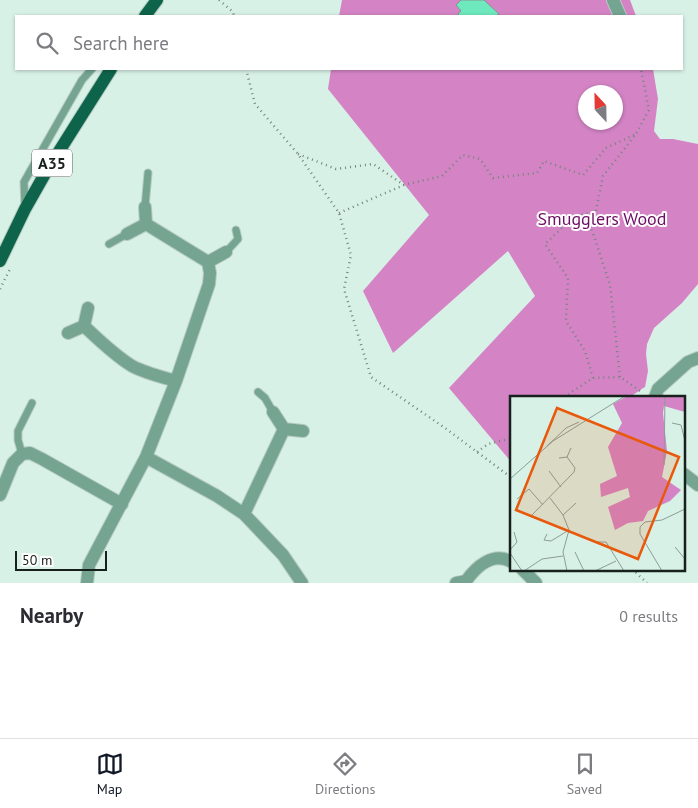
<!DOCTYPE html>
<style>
body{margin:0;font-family:"PT Sans",sans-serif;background:#f2f2f3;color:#2b2b33}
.compass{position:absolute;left:578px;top:85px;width:45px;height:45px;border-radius:50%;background:#fff;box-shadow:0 1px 4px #0004;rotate:338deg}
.scale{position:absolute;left:15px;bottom:12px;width:92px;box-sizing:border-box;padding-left:5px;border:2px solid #17201d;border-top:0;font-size:14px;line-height:18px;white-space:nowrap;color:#17201d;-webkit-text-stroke:4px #fff;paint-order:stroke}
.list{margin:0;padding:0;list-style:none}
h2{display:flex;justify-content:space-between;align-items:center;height:65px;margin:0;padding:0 20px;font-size:21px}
h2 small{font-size:16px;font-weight:400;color:#7c7c81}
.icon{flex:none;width:28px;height:28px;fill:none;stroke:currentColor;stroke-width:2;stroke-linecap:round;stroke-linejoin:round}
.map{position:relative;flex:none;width:698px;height:583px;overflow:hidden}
.search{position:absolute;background:#fff;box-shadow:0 1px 4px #0004;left:15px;right:15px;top:15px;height:55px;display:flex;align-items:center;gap:12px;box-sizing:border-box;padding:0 18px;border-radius:0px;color:#7c7c81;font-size:19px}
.sheet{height:155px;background:#fff}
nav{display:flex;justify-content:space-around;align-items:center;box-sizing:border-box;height:70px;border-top:1px solid #e1e1e2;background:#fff;font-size:14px;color:#7c7c81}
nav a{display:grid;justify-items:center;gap:2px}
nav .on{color:#111827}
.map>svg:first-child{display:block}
.forest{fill:#d484c5;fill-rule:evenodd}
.building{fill:#6ee9be;stroke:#80978d}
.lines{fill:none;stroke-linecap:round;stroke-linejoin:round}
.lane-casing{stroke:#b5cbc2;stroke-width:9}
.street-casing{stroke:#b5cbc2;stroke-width:14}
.primary-casing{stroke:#b5cbc2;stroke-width:14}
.path{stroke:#73847d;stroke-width:2.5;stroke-dasharray:1 4;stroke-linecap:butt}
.lane{stroke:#75a491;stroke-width:7}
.street{stroke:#75a491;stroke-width:12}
.primary{stroke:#0e644b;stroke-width:12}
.labels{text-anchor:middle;stroke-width:4;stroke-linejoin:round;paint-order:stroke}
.shield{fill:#fff;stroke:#5d6361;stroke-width:1}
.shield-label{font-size:16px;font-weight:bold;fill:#17201d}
.park-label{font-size:18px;fill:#6f0e64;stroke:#fff}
.inset-road{fill:none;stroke:#8b9d96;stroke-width:1}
.view{fill:#e8590c;fill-opacity:0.15;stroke:#e8590c;stroke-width:2.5}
.inset-edge{fill:none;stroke:#17201d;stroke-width:2.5}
</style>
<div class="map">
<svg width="698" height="583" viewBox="0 0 698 583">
<rect width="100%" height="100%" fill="#d8f1e6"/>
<path class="forest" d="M342,0H630L636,16H339Z
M331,69H653L658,99L654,131L660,139H673L698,144V284L682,303L654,328L647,344L646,354L648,371L645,387C639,390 636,394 629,397H512V463L449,388L535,296L508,251L393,353L363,291L429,215L328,89ZM586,92H616V122H586Z"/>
<path class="building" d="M461,0H484L499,14L496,16H460L458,14L461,11L456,5Z"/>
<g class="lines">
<g class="lane-casing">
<path id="lane" d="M25,207L24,182L82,80L92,69
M145,207L148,173
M109,244L127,234
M226,252L238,239L236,230
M258,392L265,398L273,412
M22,454L18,440V431L32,403"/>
</g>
<g class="street-casing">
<path id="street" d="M613,0L620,16
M127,234L146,224L145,207
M208,262L226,252
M84,326C99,340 114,355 132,366C145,373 162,377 176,381
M68,333L84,326L88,308
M655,397L658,389L688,362L698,358
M273,412L284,429L303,431
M146,457L217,496L244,514L283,555L302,583
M684,474L698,485
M0,495L13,463L22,454L30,453L42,459L122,504
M244,514L284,429
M522,569L536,583
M87,583L89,565L146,457L176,381L209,284L210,273L208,262L146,224
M456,583L466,581C476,567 493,551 512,562"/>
</g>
<g class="primary-casing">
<path id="primary" d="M145,16L157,0
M0,261L25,209L46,172L111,69"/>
</g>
<path class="path" d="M219,0L233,12L234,16
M246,69L255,104L298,154L339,213L351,255L344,289L371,377L445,428L512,478
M298,154L336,169L373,164L404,185
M339,213L404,185L442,176L463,155L480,159L493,178L537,173L544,161L583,175L606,148L636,134
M0,289L10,269
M620,377L610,285L592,230L603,176L636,134L649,110L641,69
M593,378L585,351L566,321L568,278L545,244L566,224L582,215L595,211
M564,397L593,378L620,377L643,393
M477,452L488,444L512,438
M632,569L647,583"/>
<use href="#lane" class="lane"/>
<use href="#street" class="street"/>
<use href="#primary" class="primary"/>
</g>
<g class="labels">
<rect class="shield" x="32" y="149.5" width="40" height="27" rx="4"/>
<g class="shield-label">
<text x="52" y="169">A35</text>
</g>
<g class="park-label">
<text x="602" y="225">Smugglers Wood</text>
</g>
</g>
<g transform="translate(510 396)">
<rect width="175" height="175" fill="#d8f1e6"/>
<path d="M117,0H175V16L154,10L153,17L157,55L152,81L171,94L160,105L138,115L133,125L118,127L105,134L98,111L120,101L118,92L91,101L90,88L107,80L98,51L112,27L103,8Z" fill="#d484c5"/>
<path class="inset-road" d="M162,27L171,29L175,45M37,50L56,32L69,26M49,62L57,61L61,52M154,69L155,0M39,75L51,91M0,83L43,45L115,0M40,102L53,119L59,134L53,156L57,175M7,103L19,93L33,109M53,119L66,107M21,120L64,76L65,72L57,61M37,138L34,144L41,145L59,134M84,146H96L114,175M165,151L175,163M0,154L7,146L4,136M65,156L74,175M0,157L12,175M14,175L32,163L53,160M85,175L106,165M152,175L130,138V131L135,126L152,124L175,113"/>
<path class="view" d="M47,12L169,61L128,163L6,114Z"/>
<rect width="175" height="175" class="inset-edge"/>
</g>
</svg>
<svg class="compass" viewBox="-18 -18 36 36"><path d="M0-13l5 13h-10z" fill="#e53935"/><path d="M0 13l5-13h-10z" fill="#7c7c81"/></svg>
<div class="scale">50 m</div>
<div class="search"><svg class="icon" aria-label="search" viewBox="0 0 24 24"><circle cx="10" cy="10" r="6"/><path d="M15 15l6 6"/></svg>Search here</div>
</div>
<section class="sheet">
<h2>Nearby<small>0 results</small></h2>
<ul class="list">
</ul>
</section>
<nav>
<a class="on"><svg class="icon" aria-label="map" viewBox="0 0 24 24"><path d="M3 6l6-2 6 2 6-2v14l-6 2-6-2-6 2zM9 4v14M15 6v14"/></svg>Map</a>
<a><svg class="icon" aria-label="directions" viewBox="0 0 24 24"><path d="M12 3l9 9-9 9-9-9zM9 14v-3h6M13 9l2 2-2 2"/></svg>Directions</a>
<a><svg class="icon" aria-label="saved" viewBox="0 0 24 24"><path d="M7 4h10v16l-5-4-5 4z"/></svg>Saved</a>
</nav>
